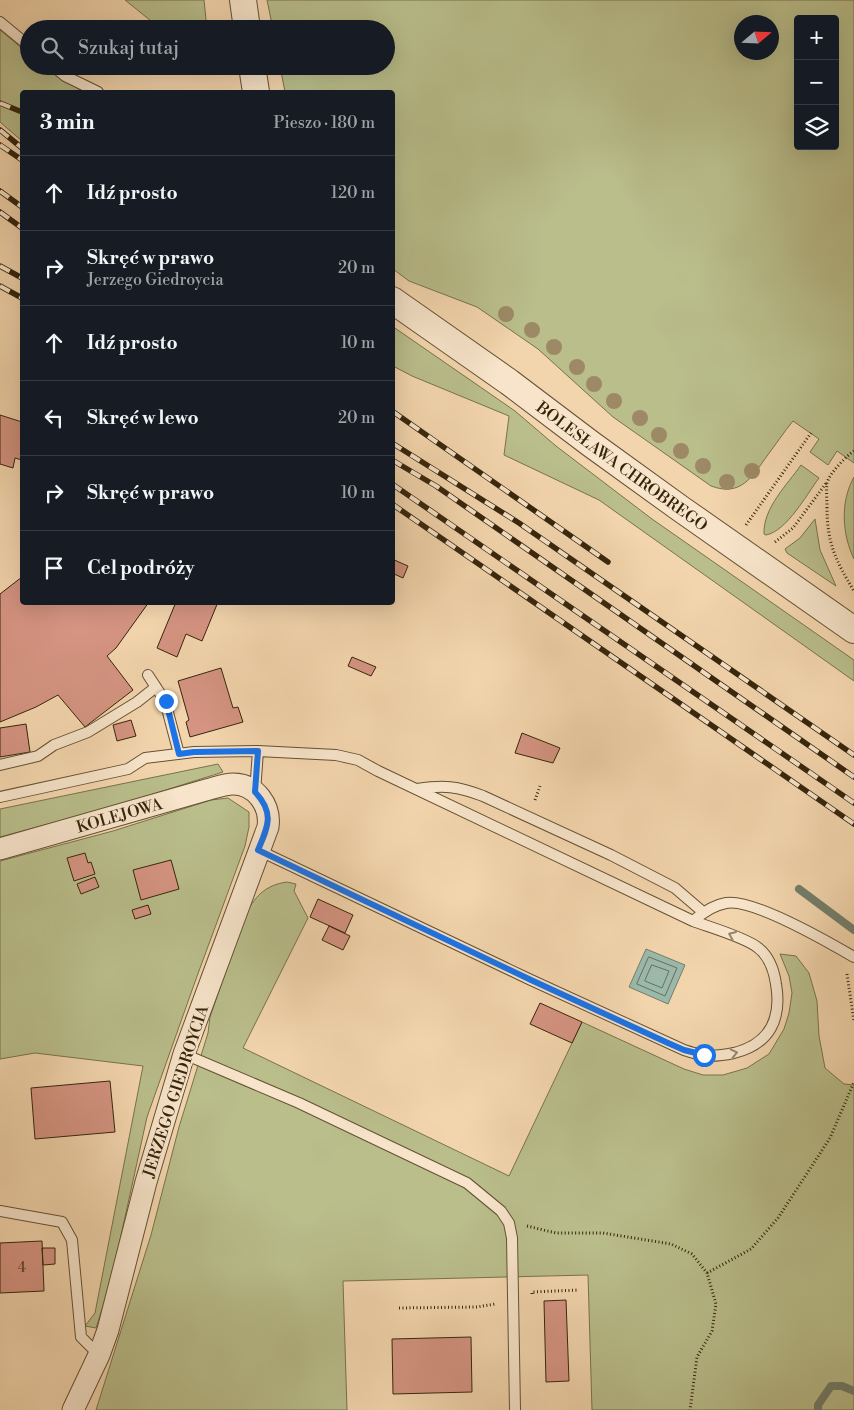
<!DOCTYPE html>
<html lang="pl">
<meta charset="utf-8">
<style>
body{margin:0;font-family:"Libre Bodoni",serif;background:#242831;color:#f1f3f6}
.controls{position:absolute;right:15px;top:15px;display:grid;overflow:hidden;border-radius:5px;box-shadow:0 5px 20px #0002}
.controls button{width:45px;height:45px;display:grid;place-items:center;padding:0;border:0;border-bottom:1px solid #363941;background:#171b24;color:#f1f3f6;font:25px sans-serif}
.compass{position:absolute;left:734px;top:15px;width:45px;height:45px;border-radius:50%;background:#171b24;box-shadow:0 5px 20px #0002;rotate:71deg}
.stop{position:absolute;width:15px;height:15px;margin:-11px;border:4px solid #1a73e8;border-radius:50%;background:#fff}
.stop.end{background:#1a73e8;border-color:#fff;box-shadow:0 1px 5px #0008}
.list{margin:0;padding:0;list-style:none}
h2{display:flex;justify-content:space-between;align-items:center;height:65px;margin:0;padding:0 20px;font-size:21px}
h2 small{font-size:16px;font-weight:400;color:#9ea1a6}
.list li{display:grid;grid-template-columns:32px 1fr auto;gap:15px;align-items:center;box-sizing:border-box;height:75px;padding:0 20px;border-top:1px solid #363941}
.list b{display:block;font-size:19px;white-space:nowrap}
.list p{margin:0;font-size:16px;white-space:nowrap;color:#9ea1a6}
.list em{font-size:16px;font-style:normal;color:#9ea1a6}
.icon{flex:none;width:28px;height:28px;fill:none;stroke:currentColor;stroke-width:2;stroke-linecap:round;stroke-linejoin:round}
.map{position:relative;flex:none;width:854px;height:1410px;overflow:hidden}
.search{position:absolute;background:#171b24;box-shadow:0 5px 20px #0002;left:20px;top:20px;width:375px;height:55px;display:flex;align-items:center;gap:12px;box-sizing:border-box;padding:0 18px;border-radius:28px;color:#9ea1a6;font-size:19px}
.panel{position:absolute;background:#171b24;box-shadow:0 5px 20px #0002;left:20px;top:90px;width:375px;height:515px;border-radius:5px}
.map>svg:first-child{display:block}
.green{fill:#b9be8b;stroke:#78724c;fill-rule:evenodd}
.water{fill:#9bb9ab;stroke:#737e6b}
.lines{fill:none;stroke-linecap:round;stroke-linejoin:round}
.shore{stroke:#686f5c;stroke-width:1}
.stream{stroke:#737e6b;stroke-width:8}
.building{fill:#d59482;stroke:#36250c}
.service-casing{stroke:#655134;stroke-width:12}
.minor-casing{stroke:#655134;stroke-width:23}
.tertiary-casing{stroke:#655134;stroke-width:28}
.path{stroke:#36250c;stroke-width:3;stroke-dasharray:1 2.5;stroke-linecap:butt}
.service{stroke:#f7e4ca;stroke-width:10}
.minor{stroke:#f7e4ca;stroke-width:21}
.tertiary{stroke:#f7e4ca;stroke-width:26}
.rail-casing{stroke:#36250c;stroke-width:5.5}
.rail{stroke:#f7e4ca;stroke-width:4;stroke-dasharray:11;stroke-linecap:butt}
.tree{fill:#9d8966}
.oneway{stroke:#96846b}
.route{stroke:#1a73e8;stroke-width:6}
.labels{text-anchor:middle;stroke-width:4.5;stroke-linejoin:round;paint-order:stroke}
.number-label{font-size:14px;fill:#5e412a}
.street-label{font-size:16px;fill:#36250c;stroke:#f7e4ca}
</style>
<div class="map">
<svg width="854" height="1410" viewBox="0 0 854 1410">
<rect width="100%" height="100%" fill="#f3d5ad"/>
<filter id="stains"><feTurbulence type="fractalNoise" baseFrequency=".004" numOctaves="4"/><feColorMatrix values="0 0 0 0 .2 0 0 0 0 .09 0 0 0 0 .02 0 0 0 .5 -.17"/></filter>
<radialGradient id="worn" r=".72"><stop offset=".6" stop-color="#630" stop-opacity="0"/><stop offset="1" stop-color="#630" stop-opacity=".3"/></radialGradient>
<path class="green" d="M125,0H204L207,29H161Z
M267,0H854V463L837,451L828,465L810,452L819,439L793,421C784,432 776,444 767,456C752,477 741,497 711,486L613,417L538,349L477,307L409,281L393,269L392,92H285L280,66H386V29H273ZM798,19H835V146H798ZM742,22H772V52H742Z
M0,30L29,54V66H44L83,92H22V141L0,122Z
M392,326L515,411L556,446L652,519L854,660V681L599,500L504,455L509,416L412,376L393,366Z
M801,465L819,478C807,494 787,531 766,535L764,534C763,508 787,485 801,465Z
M854,477V559C842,534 840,502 854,477Z
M815,519L820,550L836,586L787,553L785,549L800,538Z
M218,764L223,772L115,806L0,837V809Z
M228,798L249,812V827L245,846L196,979L147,1117L111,1281L96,1328L85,1326L95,1313L143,1066L35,1053L0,1059V861L113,831L211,800Z
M287,882L296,884L294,891L308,918L243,1048L509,1176L582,1022L684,1069L703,1075H723L747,1068L769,1054L784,1029L789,1013L792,993L789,976L780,954L796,956L809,973L817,1001L819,1036L825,1068L844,1084L854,1085V1410H592L588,1275L343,1281L347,1410H96L151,1235L179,1127L208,1033L210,1017L245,916C254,897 265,885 287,882Z"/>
<path class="water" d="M646,949L685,965L668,1004L629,987Z"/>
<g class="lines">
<path class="shore" d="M649,957L677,968L665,996L637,984Z
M652,965L669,971L662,988L645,981Z"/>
<path class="stream" d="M799,889L854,930
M818,1410V1405L831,1386H842L854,1391"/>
</g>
<path class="building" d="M0,415L22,422V460L15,458L13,468L0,464Z
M392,559L408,566L403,578L392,573Z
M22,577V602H149L116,648L107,656L133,690L85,727L58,695L36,707L0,722V594Z
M176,602H218L202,641L186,634L177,657L157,648Z
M352,657L376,667L371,676L348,666Z
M221,668L233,708L238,707L243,722L190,737L186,722L189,720L178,681Z
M131,720L136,736L117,741L113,725Z
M26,724L30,752L0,757V728Z
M522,733L560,748L553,763L515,753Z
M85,853L88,863L91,862L95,874L74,881L67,858Z
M171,860L179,889L141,900L133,870Z
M95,877L99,887L81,894L77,884Z
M318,899L353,915L345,933L310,917Z
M148,905L151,914L135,919L132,910Z
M329,926L350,936L343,950L322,940Z
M540,1003L582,1022L572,1043L530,1024Z
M110,1081L115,1132L35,1139L31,1088Z
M42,1241L44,1291L0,1293V1243Z
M42,1248H55V1264L43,1265Z
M566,1300L569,1381L546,1382L544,1301Z
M471,1337L472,1392L393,1394L392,1339Z"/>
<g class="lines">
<g class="service-casing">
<path id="service" d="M0,22L29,46
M53,66L65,76L98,92
M148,675L165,701L179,754
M258,751L336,755L358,760L378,771L693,921C702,913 714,905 726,903C753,898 830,943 854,957
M0,765L38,756L54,745L88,732L137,702L156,687
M417,789C444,785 457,786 483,796L611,855L675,888L703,912
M0,797L128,769L145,758L194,752L258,751L255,792
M258,850L531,980L684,1050C690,1052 697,1054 703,1055C713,1057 724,1055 734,1053C770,1044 782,1019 776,984C774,970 768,955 757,947C744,937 709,927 693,921
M184,1054L299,1103L467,1183L501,1211L509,1223L512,1238L515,1410
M0,1211L62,1222L72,1240L81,1337L99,1355"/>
</g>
<g class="minor-casing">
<g id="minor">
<path id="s1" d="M0,849L206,790C215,788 224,784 233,784C256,784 271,806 268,827L184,1054L146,1182L108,1330L99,1355L73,1410"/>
</g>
</g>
<g class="tertiary-casing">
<g id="tertiary">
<path d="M243,0L247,29"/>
<path d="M252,66L256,92"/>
<path id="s2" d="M392,300L509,382L591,444L681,509L854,630"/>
</g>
</g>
<path class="path" d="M854,451C846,456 829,474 827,483C826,491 827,499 827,507C827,544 836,561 854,591
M746,525L811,433
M775,542L793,528L827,482
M535,800L540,786
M847,974L854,1021
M527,1226L556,1233H603L671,1244L692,1254L707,1273L716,1304L712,1331L697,1357L690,1410
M707,1273L751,1249L778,1218L830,1138L854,1082
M532,1294V1292L579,1290
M399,1308L477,1307L495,1304"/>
<use href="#service" class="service"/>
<use href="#minor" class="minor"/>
<use href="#tertiary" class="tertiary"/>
<g class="rail-casing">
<path id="rail" d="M0,103L22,112
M0,130L22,148
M0,145L22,160
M0,191L22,207
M0,212L22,228
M0,266L22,278
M0,286L22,298
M392,411L608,562
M392,443L519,523L854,755
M392,460L436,486L854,777
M392,484L854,803
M392,504L854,824"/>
</g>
<use href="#rail" class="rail"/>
</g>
<g class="tree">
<circle cx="506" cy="314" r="8"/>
<circle cx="532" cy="330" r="8"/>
<circle cx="554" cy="347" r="8"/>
<circle cx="577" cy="367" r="8"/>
<circle cx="594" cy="384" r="8"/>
<circle cx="614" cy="401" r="8"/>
<circle cx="640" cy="418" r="8"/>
<circle cx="659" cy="435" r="8"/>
<circle cx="681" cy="451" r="8"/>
<circle cx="703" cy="466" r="8"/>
<circle cx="752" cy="471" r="8"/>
<circle cx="727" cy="482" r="8"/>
</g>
<defs><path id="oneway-chevron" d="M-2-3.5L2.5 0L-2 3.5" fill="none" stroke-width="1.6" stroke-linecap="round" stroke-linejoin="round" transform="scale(1.25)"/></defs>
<g class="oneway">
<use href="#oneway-chevron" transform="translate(732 935) rotate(-157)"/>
<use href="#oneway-chevron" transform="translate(734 1053) rotate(-13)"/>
</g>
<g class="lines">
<path class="route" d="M166,701L179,754L194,752L258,751L255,792C275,813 268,827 258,850L531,980L668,1043L684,1050L704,1055"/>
</g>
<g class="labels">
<g class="number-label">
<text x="22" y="1272">4</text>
</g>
<g class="street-label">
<text dy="6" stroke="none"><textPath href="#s2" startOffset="284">BOLESŁAWA CHROBREGO</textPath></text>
<text dy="6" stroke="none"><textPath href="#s1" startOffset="124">KOLEJOWA</textPath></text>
<text transform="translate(175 1091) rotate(-72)" y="6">JERZEGO GIEDROYCIA</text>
</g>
</g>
<rect width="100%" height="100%" filter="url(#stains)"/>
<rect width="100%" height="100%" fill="url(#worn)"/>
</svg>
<div class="controls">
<button>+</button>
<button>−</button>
<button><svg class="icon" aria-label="layers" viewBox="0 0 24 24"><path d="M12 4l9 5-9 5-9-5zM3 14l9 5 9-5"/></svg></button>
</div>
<svg class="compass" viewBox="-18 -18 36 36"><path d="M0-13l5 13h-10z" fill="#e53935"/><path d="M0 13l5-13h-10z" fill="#9ea1a6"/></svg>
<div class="stop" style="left:704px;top:1055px"></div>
<div class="stop end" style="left:166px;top:701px"></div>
<div class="search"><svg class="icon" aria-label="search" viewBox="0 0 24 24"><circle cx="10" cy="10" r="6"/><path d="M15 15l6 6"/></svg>Szukaj tutaj</div>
<section class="panel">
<h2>3 min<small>Pieszo · 180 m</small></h2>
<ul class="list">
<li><svg class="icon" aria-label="ahead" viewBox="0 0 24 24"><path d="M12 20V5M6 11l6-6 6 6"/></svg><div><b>Idź prosto</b></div><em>120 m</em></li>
<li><svg class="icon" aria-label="right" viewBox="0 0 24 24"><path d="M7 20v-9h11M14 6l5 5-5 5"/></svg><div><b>Skręć w prawo</b><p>Jerzego Giedroycia</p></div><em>20 m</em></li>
<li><svg class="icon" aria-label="ahead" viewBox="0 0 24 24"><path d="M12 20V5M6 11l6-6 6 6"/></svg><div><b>Idź prosto</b></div><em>10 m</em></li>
<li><svg class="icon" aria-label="left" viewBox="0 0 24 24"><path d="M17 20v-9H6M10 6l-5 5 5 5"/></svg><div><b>Skręć w lewo</b></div><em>20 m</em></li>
<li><svg class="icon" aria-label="right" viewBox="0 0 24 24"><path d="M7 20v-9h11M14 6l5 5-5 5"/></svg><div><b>Skręć w prawo</b></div><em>10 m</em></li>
<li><svg class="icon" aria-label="arrive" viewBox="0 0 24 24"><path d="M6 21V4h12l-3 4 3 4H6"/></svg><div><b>Cel podróży</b></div></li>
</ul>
</section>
</div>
